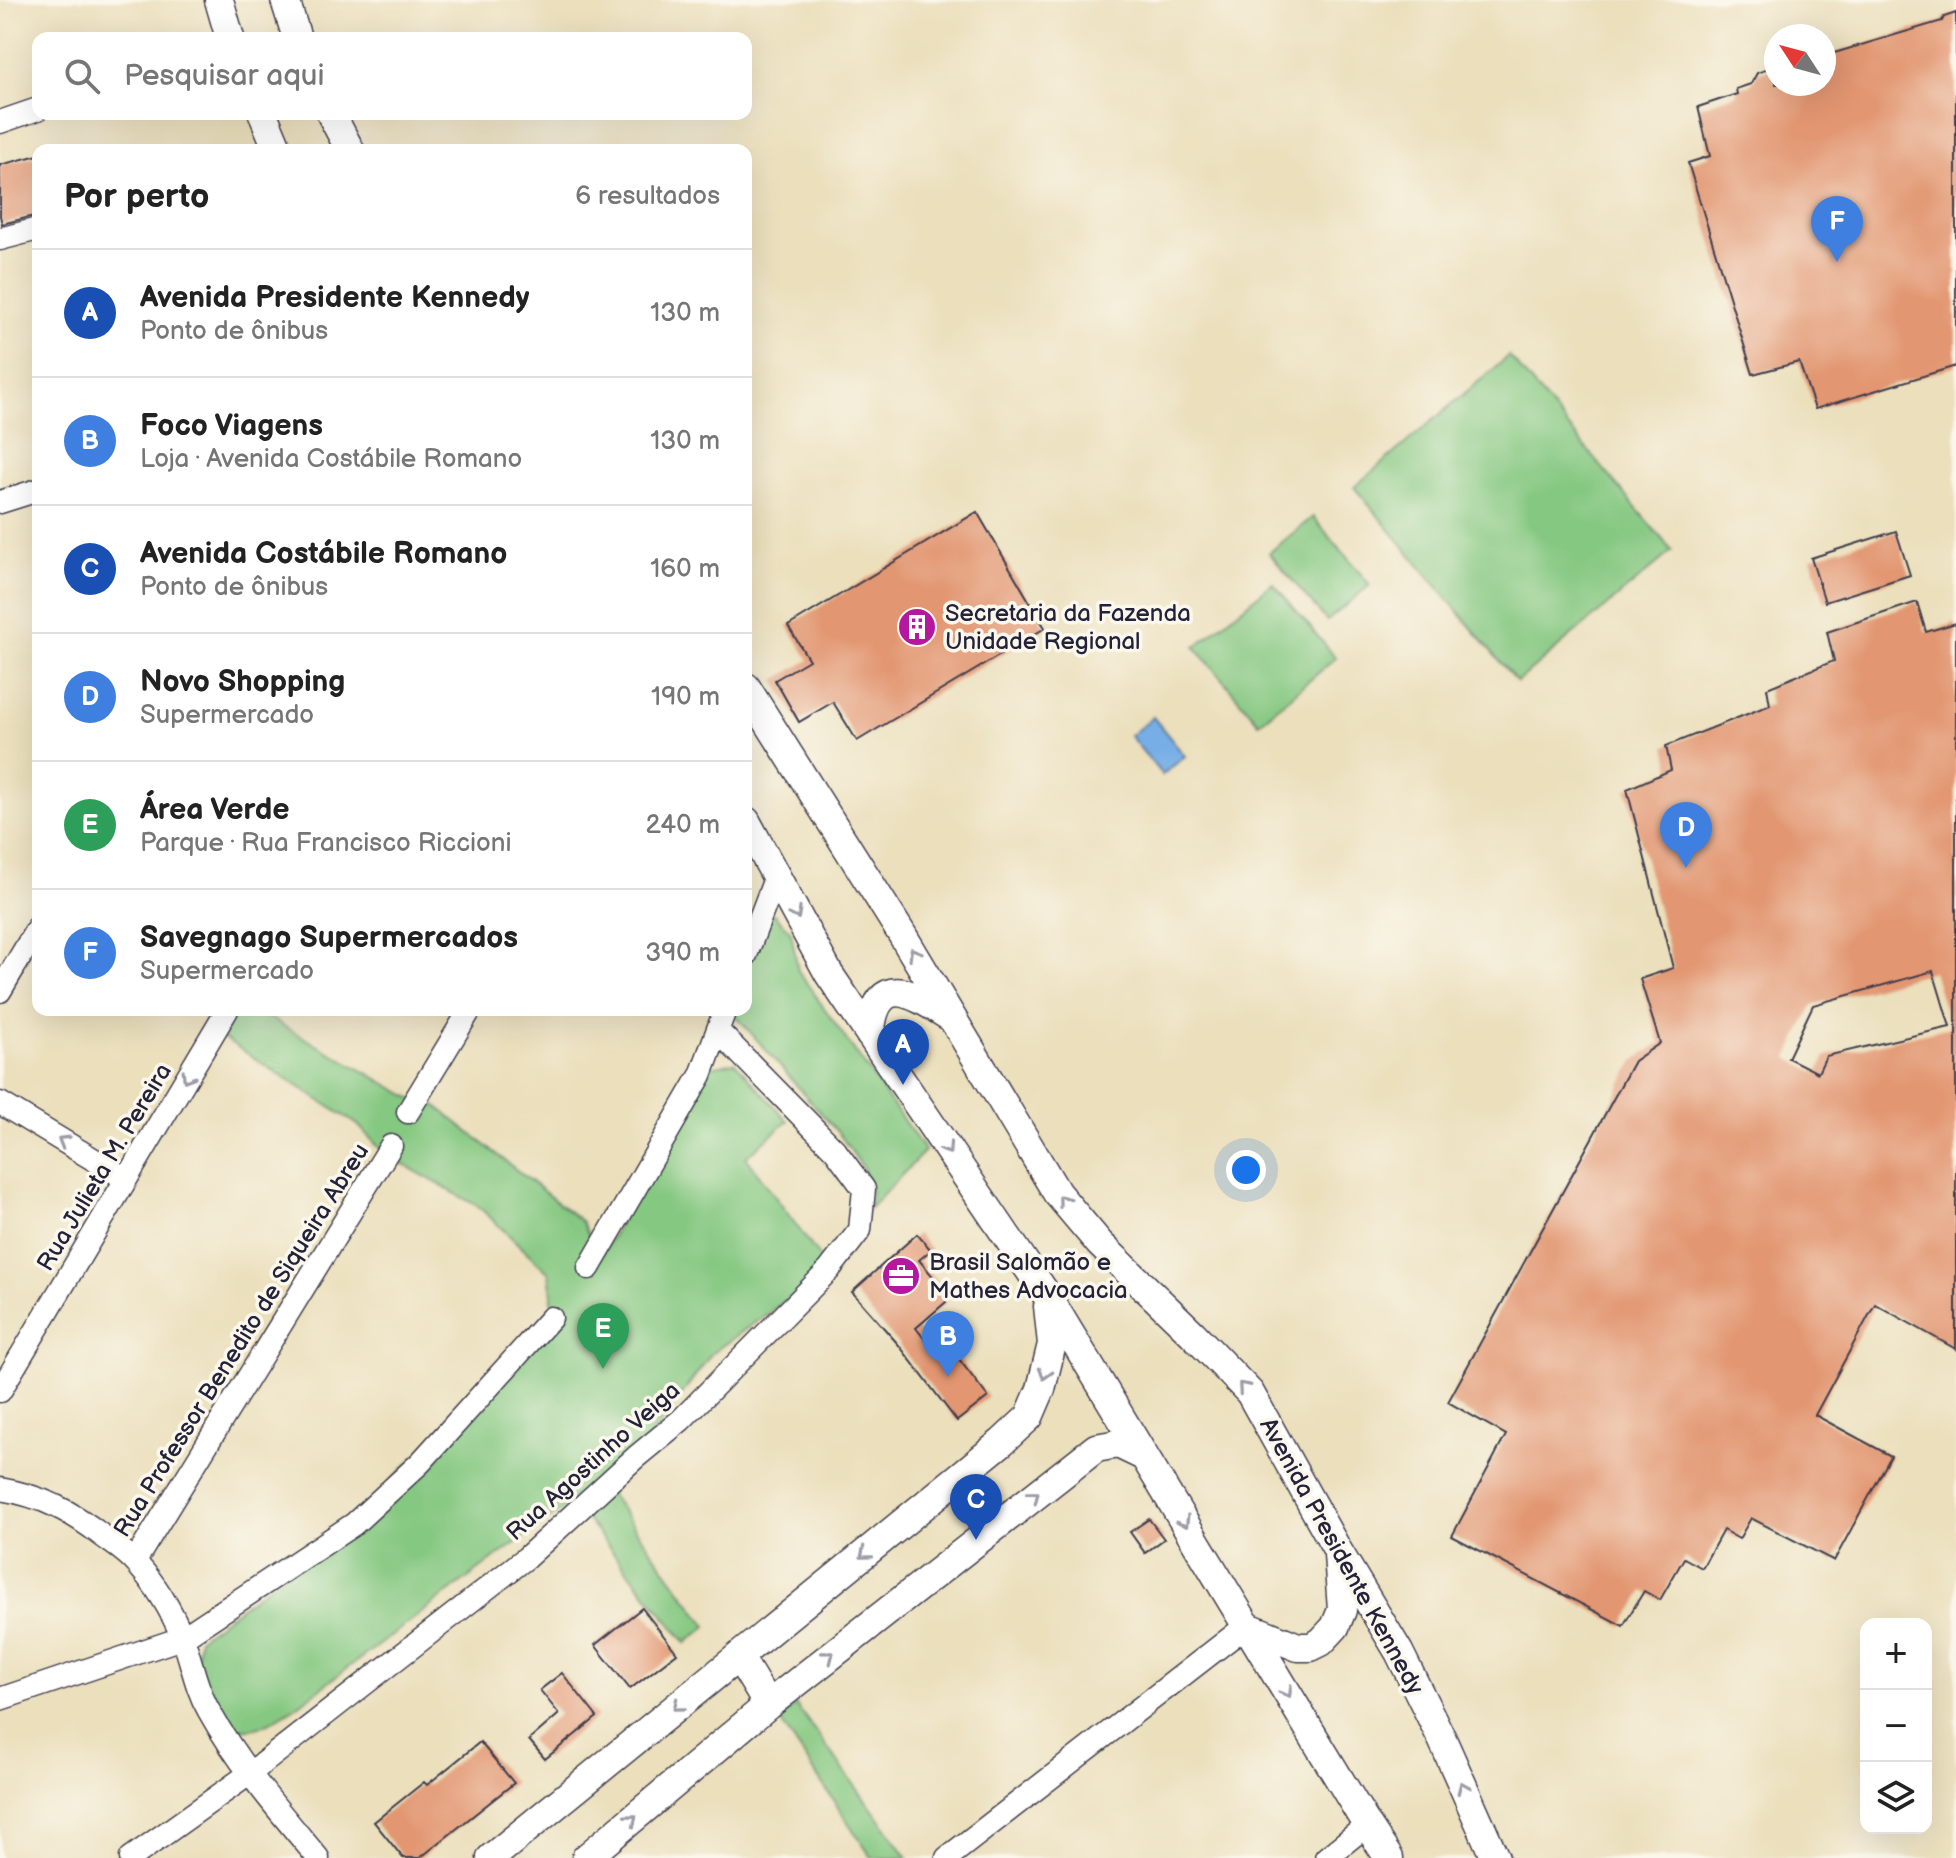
<!DOCTYPE html>
<html lang="pt">
<meta charset="utf-8">
<style>
body{margin:0;font-family:"Balsamiq Sans",sans-serif;background:#f6f6f6;color:#222}
.controls{position:absolute;right:24px;bottom:24px;display:grid;overflow:hidden;border-radius:16px;box-shadow:0 8px 32px #0002}
.controls button{width:72px;height:72px;display:grid;place-items:center;padding:0;border:0;border-bottom:2px solid #e0e0e0;background:#fff;color:#222;font:40px sans-serif}
.compass{position:absolute;left:1764px;top:24px;width:72px;height:72px;border-radius:50%;background:#fff;box-shadow:0 8px 32px #0002;rotate:306deg}
.you{position:absolute;left:1246px;top:1170px;width:28px;height:28px;margin:-20px;border:6px solid #fff;border-radius:50%;background:#1a73e8;box-shadow:0 0 0 12px #1a73e833}
.badge{display:grid;place-items:center;width:52px;height:52px;border-radius:50%;background:#b5179e;color:#fff;font-size:26px;font-weight:700}
.pin{position:absolute;translate:-50% -66px;filter:drop-shadow(0 2px 4px #0008)}
.pin::after{content:'';position:absolute;top:42px;width:28px;height:24px;background:inherit;clip-path:polygon(0 0,100% 0,50% 100%)}
.list{margin:0;padding:0;list-style:none}
h2{display:flex;justify-content:space-between;align-items:center;height:104px;margin:0;padding:0 32px;font-size:34px}
h2 small{font-size:26px;font-weight:400;color:#767676}
.list li{display:grid;grid-template-columns:52px 1fr auto;gap:24px;align-items:center;box-sizing:border-box;height:128px;padding:0 32px;border-top:2px solid #e0e0e0}
.list b{display:block;font-size:30px;white-space:nowrap}
.list p{margin:0;font-size:26px;white-space:nowrap;color:#767676}
.list em{font-size:26px;font-style:normal;color:#767676}
.icon{flex:none;width:44px;height:44px;fill:none;stroke:currentColor;stroke-width:2;stroke-linecap:round;stroke-linejoin:round}
.map{position:relative;flex:none;width:1956px;height:1858px;overflow:hidden}
.search{position:absolute;background:#fff;box-shadow:0 8px 32px #0002;left:32px;top:32px;width:720px;height:88px;display:flex;align-items:center;gap:20px;box-sizing:border-box;padding:0 28px;border-radius:16px;color:#767676;font-size:30px}
.panel{position:absolute;background:#fff;box-shadow:0 8px 32px #0002;left:32px;top:144px;width:720px;height:872px;border-radius:16px}
.map>svg:first-child{display:block}
.green{fill:#85c881;stroke:#54755e;stroke-width:2}
.water{fill:#76aee5;stroke:#4c6890;stroke-width:2}
.building{fill:#e29671;fill-rule:evenodd}
.lines{fill:none;stroke-linecap:round;stroke-linejoin:round}
.minor-casing{stroke:#403e4e;stroke-width:25}
.major-casing{stroke:#403e4e;stroke-width:31}
.minor{stroke:#fff;stroke-width:22}
.major{stroke:#fff;stroke-width:28}
.oneway{stroke:#9c9ca7}
.labels{text-anchor:middle;stroke-width:7;stroke-linejoin:round;paint-order:stroke}
.poi-label{font-size:24px;fill:#22223b;stroke:#fbf7ec;text-anchor:start}
.street-label{font-size:24px;fill:#22223b;stroke:#fbf7ec}
</style>
<div class="map">
<svg width="1956" height="1858" viewBox="0 0 1956 1858">
<rect width="100%" height="100%" fill="#fbf7ec"/>
<filter id="ink" filterUnits="userSpaceOnUse"><feTurbulence type="fractalNoise" baseFrequency=".0125" numOctaves="2"/><feDisplacementMap in="SourceGraphic" scale="16" xChannelSelector="R" yChannelSelector="G"/><feConvolveMatrix kernelMatrix="1 2 1 2 8 2 1 2 1" color-interpolation-filters="sRGB"/></filter>
<filter id="wash" filterUnits="userSpaceOnUse"><feTurbulence type="fractalNoise" baseFrequency=".006" numOctaves="4" result="noise"/><feDisplacementMap in="SourceGraphic" scale="32" xChannelSelector="R" yChannelSelector="G"/><feGaussianBlur stdDeviation="1.8" result="paint"/><feColorMatrix in="noise" values="0 0 0 0 0 0 0 0 0 0 0 0 0 0 0 0 0 1.4 0 .05"/><feComposite in="paint" operator="in"/></filter>
<g filter="url(#wash)">
<rect width="100%" height="100%" fill="#ebdfbc"/>
<path class="green" d="M1509,356L1672,551L1517,682L1354,487Z
M1313,517L1370,585L1327,621L1269,553Z
M1273,583L1336,658L1259,723L1195,647Z
M774,914L791,932L798,971L925,1151L870,1208L871,1191L863,1168L840,1135L731,1010H746V934L758,919Z
M227,1010H255L415,1100L426,1098L582,1222L600,1258L706,1068L735,1062L788,1121L746,1157L829,1270L712,1353L636,1457L507,1549L294,1708C270,1722 256,1736 227,1726L206,1688L197,1659L199,1638L339,1534L551,1318L552,1294L549,1273L479,1207L385,1154L358,1125L214,1032Z
M608,1491L707,1626L686,1643L583,1515Z
M796,1705L908,1858H872L779,1719Z"/>
<path class="water" d="M1153,717L1185,756L1162,775L1130,736Z"/>
<g id="blocks">
<path class="building" d="M1956,13V366L1815,409L1799,362L1753,374L1688,163L1710,156L1698,107L1737,94L1736,89L1751,84L1757,73L1776,66V84H1824V56L1942,21L1944,17Z
M38,155V215L2,224L0,216V165Z
M977,512L1045,628L857,741L833,702L799,722L775,680L809,660L788,626Z
M1896,531L1910,575L1825,602L1811,558Z
M1917,602L1926,632L1956,623V1349L1875,1304L1815,1415L1891,1456L1834,1561L1751,1518L1739,1539L1723,1530L1702,1568L1684,1558L1660,1600L1644,1591L1623,1626L1452,1536L1506,1435L1448,1402L1634,1061L1660,1043L1640,979L1673,968L1627,789L1671,770L1666,746L1770,705L1767,688L1834,661L1827,632ZM1933,971L1950,1027L1826,1056L1818,1073L1788,1058L1813,1005Z
M917,1234L931,1250L919,1260L947,1293L946,1302L916,1328L936,1354L948,1345L988,1397L957,1421L898,1344L852,1292Z
M1149,1519L1164,1539L1145,1553L1130,1532Z
M642,1608L677,1653L630,1689L595,1645Z
M562,1673L597,1717L545,1759L529,1740L559,1714L540,1690Z
M480,1742L514,1783L420,1858H403L374,1822L424,1782L427,1785Z"/>
</g>
</g>
<g filter="url(#ink)">
<use href="#blocks" fill-opacity="0" stroke="#403e4e" stroke-width="2"/>
<g class="lines">
<g class="minor-casing">
<path id="minor" d="M0,122L38,109
M0,239L38,229
M0,502L38,490
M746,955L776,876
M0,991L38,927
M0,1103L126,1179
M408,1112L470,1010
M589,1268L701,1075L725,1010
M0,1391L227,1010
M0,1489C42,1496 71,1511 104,1537C115,1545 128,1553 137,1564C156,1585 171,1610 182,1636C192,1661 195,1687 209,1711C239,1765 279,1811 318,1858
M135,1561L391,1146
M0,1699L182,1638L354,1524L420,1463L551,1318
M131,1858L249,1774L526,1558L636,1457L681,1420L829,1270L860,1230L864,1189L835,1150L718,1031
M947,1858L1246,1626
M1326,1858L1367,1825"/>
</g>
<g class="major-casing">
<path id="major" d="M219,0L230,38
M285,0L297,38
M263,114L278,150
M331,114L350,150
M746,687L900,931L1057,1193L1100,1244L1193,1334L1250,1393L1338,1551L1399,1652L1442,1739L1495,1858
M746,821L829,974L1048,1297L1367,1825L1389,1858
M870,1035C877,969 912,993 950,1017
M1246,1626L1298,1647H1311L1321,1642L1335,1627L1342,1610L1338,1554
M739,1657L768,1705
M491,1858L1002,1442L1029,1417L1041,1389L1052,1344L1048,1306
M586,1858L768,1705L1096,1448L1118,1444L1143,1456"/>
</g>
<use href="#minor" class="minor"/>
<use href="#major" class="major"/>
</g>
<defs><path id="oneway-chevron" d="M-2-3.5L2.5 0L-2 3.5" fill="none" stroke-width="1.6" stroke-linecap="round" stroke-linejoin="round" transform="scale(2)"/></defs>
<g class="oneway">
<use href="#oneway-chevron" transform="translate(796 914) rotate(61)"/>
<use href="#oneway-chevron" transform="translate(914 953) rotate(-121)"/>
<use href="#oneway-chevron" transform="translate(187 1077) rotate(121)"/>
<use href="#oneway-chevron" transform="translate(63 1141) rotate(-149)"/>
<use href="#oneway-chevron" transform="translate(947 1149) rotate(56)"/>
<use href="#oneway-chevron" transform="translate(1063 1200) rotate(-129)"/>
<use href="#oneway-chevron" transform="translate(1045 1374) rotate(106)"/>
<use href="#oneway-chevron" transform="translate(1243 1387) rotate(-131)"/>
<use href="#oneway-chevron" transform="translate(1034 1496) rotate(-38)"/>
<use href="#oneway-chevron" transform="translate(1184 1522) rotate(59)"/>
<use href="#oneway-chevron" transform="translate(865 1554) rotate(141)"/>
<use href="#oneway-chevron" transform="translate(829 1656) rotate(-38)"/>
<use href="#oneway-chevron" transform="translate(1287 1692) rotate(59)"/>
<use href="#oneway-chevron" transform="translate(678 1706) rotate(141)"/>
<use href="#oneway-chevron" transform="translate(1463 1787) rotate(-114)"/>
<use href="#oneway-chevron" transform="translate(632 1819) rotate(-40)"/>
</g>
</g>
<defs>
<g id="building-disc" transform="scale(2)"><circle r="9.5" fill="#b5179e" stroke="#fbf7ec"/><path d="M-4-6H4V6H1V3H-1V6H-4ZM-2.5-4.3h1.7v1.8h-1.7ZM.8-4.3h1.7v1.8H.8ZM-2.5-1h1.7V.8h-1.7ZM.8-1h1.7V.8H.8Z" fill="#fff"/></g>
<g id="office-disc" transform="scale(2)"><circle r="9.5" fill="#b5179e" stroke="#fbf7ec"/><path d="M-6-3h4V-5.5h4V-3h4V5H-6ZM-1-4.5V-3h2v-1.5ZM-6 0V1H6V0Z" fill="#fff"/></g>
</defs>
<g fill-rule="evenodd">
<use href="#building-disc" x="917" y="627"/>
<use href="#office-disc" x="901" y="1276"/>
</g>
<g class="labels">
<g class="poi-label">
<text x="945" y="621">Secretaria da Fazenda<tspan x="945" dy="28">Unidade Regional</tspan></text>
<text x="929" y="1270">Brasil Salomão e<tspan x="929" dy="28">Mathes Advocacia</tspan></text>
</g>
<g class="street-label">
<text transform="translate(104 1167) rotate(-59)" y="8">Rua Julieta M. Pereira</text>
<text transform="translate(241 1340) rotate(-58)" y="8">Rua Professor Benedito de Siqueira Abreu</text>
<text transform="translate(593 1461) rotate(-42)" y="8">Rua Agostinho Veiga</text>
<text transform="translate(1342 1556) rotate(61)" y="8">Avenida Presidente Kennedy</text>
</g>
</g>
</svg>
<div class="controls">
<button>+</button>
<button>−</button>
<button><svg class="icon" aria-label="layers" viewBox="0 0 24 24"><path d="M12 4l9 5-9 5-9-5zM3 14l9 5 9-5"/></svg></button>
</div>
<svg class="compass" viewBox="-18 -18 36 36"><path d="M0-13l5 13h-10z" fill="#e53935"/><path d="M0 13l5-13h-10z" fill="#767676"/></svg>
<div class="you"></div>
<div class="pin badge" style="left:903px;top:1085px;background:#1a4fb4">A</div>
<div class="pin badge" style="left:948px;top:1377px;background:#3f7fe0">B</div>
<div class="pin badge" style="left:976px;top:1540px;background:#1a4fb4">C</div>
<div class="pin badge" style="left:1686px;top:868px;background:#3f7fe0">D</div>
<div class="pin badge" style="left:603px;top:1369px;background:#2e9e5b">E</div>
<div class="pin badge" style="left:1837px;top:262px;background:#3f7fe0">F</div>
<div class="search"><svg class="icon" aria-label="search" viewBox="0 0 24 24"><circle cx="10" cy="10" r="6"/><path d="M15 15l6 6"/></svg>Pesquisar aqui</div>
<section class="panel">
<h2>Por perto<small>6 resultados</small></h2>
<ul class="list">
<li><span class="badge" style="background:#1a4fb4">A</span><div><b>Avenida Presidente Kennedy</b><p>Ponto de ônibus</p></div><em>130 m</em></li>
<li><span class="badge" style="background:#3f7fe0">B</span><div><b>Foco Viagens</b><p>Loja · Avenida Costábile Romano</p></div><em>130 m</em></li>
<li><span class="badge" style="background:#1a4fb4">C</span><div><b>Avenida Costábile Romano</b><p>Ponto de ônibus</p></div><em>160 m</em></li>
<li><span class="badge" style="background:#3f7fe0">D</span><div><b>Novo Shopping</b><p>Supermercado</p></div><em>190 m</em></li>
<li><span class="badge" style="background:#2e9e5b">E</span><div><b>Área Verde</b><p>Parque · Rua Francisco Riccioni</p></div><em>240 m</em></li>
<li><span class="badge" style="background:#3f7fe0">F</span><div><b>Savegnago Supermercados</b><p>Supermercado</p></div><em>390 m</em></li>
</ul>
</section>
</div>
